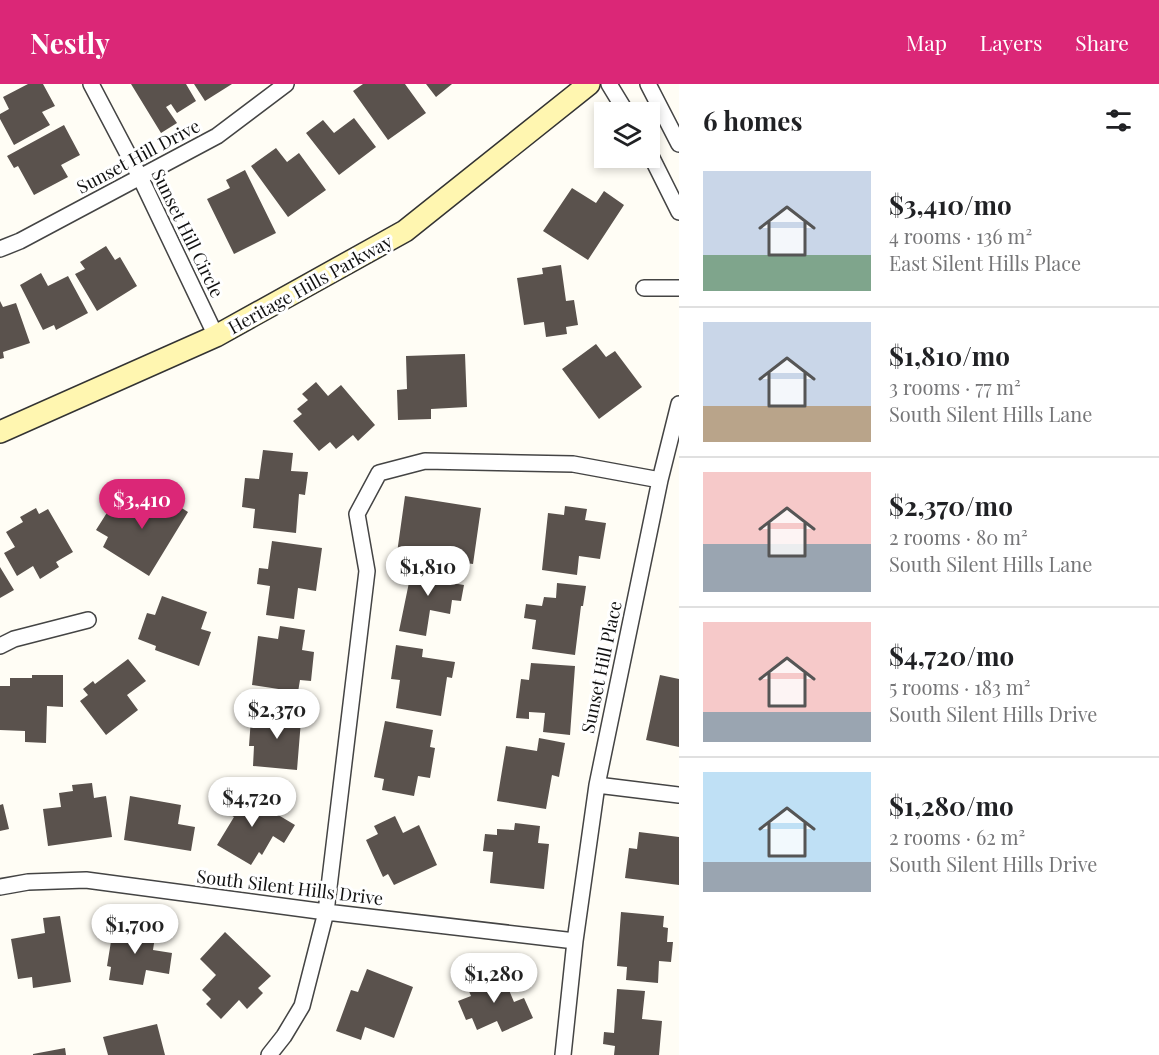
<!DOCTYPE html>
<meta charset="utf-8">
<style>
:root{--surface:#fff;--page:#f2f2f2;--text:#202124;--muted:#757577;--line:#e0e0e0;--accent:#db2777}
body{margin:0;font-family:"Playfair Display",serif;background:var(--page);color:var(--text);height:100vh;display:flex;flex-direction:column;font-size:22px;white-space:nowrap}
*{box-sizing:border-box;margin:0}
p{font-size:20px;color:var(--muted)}
.icon{flex:none;width:33px;height:33px;fill:none;stroke:currentColor;stroke-width:2;stroke-linecap:round;stroke-linejoin:round}
.map{position:relative;flex:1;overflow:hidden}
.side{display:flex;flex-direction:column;background:var(--surface);width:480px}
.side>*{flex:none}
.controls{position:absolute;left:594px;top:18px;display:grid;gap:12px}
.controls a{display:grid;place-items:center;width:66px;height:66px;border-radius:0px;background:var(--surface);box-shadow:0 3px 9px #0003;font-size:30px}
.price{position:absolute;translate:-50% -51px;padding:0 14px;border-radius:21px;background:#fff;color:#222;font-size:20px;line-height:39px;filter:drop-shadow(0 2px 3px #0008)}
.price::after{content:'';position:absolute;left:50%;top:36px;width:18px;height:14px;margin-left:-9px;background:inherit;clip-path:polygon(0 0,100% 0,50% 100%)}
.price.on{background:var(--accent);color:#fff}
ul{padding:0;list-style:none}
li{display:flex;align-items:center;gap:18px;height:150px;padding:0 24px}
li+li{border-top:2px solid var(--line)}
li span{display:grid;place-items:center;flex:none;width:168px;height:120px;border-radius:0px;color:#555}
li>.icon{margin-inline-start:auto}
span .icon{width:72px;height:72px;fill:#fffc;stroke-width:1}
li b{font-size:26px}
h2{display:flex;justify-content:space-between;align-items:center;height:72px;padding:0 24px;font-size:26px}
header{display:flex;align-items:center;gap:36px;box-sizing:border-box;height:84px;padding:0 30px;background:var(--accent);color:#fff}
header strong{font-size:28px}
nav{display:flex;gap:33px;margin-inline-start:auto;font-size:21px}
main{display:flex;flex:1;min-height:0}
.map>svg:first-child{display:block}
</style>
<header>
<strong>Nestly</strong>
<nav><a>Map</a><a>Layers</a><a>Share</a></nav>
</header>
<main>
<div class="map">
<svg width="679" height="971" viewBox="0 0 679 971">
<rect width="100%" height="100%" fill="#fffdf5"/>
<!-- building -->
<path fill="#5a524d" d="M28,0h15l12,22 -13,6 8,13 -36,20 -14,-26v-5l9,-5 -6,-12z
M131,0h55l10,17 -19,12 -6,-9 -5,3 11,16 -16,10z
M194,0h38l-27,17z
M363,0h42l21,29 -38,27 -35,-49z
M426,0h26l-16,13z
M354,34l22,29 -37,28 -33,-42 17,-13 11,13z
M64,41l16,30 -19,10 7,12 -34,18 -16,-29 -4,2 -7,-12z
M276,64l11,14 12,-9 27,37 -38,27 -37,-51z
M245,86l31,63 -42,21 -27,-55 23,-11 -4,-8z
M572,104l24,15 8,-12 20,14 -36,55 -45,-29z
M106,162l9,14 5,-3 17,29 -40,25 -22,-37 10,-5 -5,-7z
M561,181l5,36 8,-1 4,25 -12,2 1,7 -21,3 -2,-15 -20,3 -7,-47 26,-4 -1,-6z
M41,189l7,13 20,-10 20,37 -32,17 -2,-5 -11,5 -23,-45z
M0,217l3,6 13,-4 14,40 -27,9 1,6 -4,1z
M596,260l10,13 9,-6 27,36 -43,32 -37,-50z
M465,270l2,53 -36,2v10l-33,1 -1,-30 10,-1 -1,-33z
M316,298l12,14 13,-11 34,40 -17,16 -5,-6 -17,14 -6,-7 -11,9 -26,-30 9,-7 -5,-5 11,-9 -6,-6z
M263,366l30,3 -2,18 17,1 -3,23 -6,-1 -3,39 -43,-5 2,-19 -13,-2 3,-29 14,1z
M144,408l10,7 4,-6 30,19 -39,64 -46,-29 5,-10 -12,-7 19,-30 18,11z
M405,412l76,12 -8,56 -76,-11z
M565,422l22,3 -2,11 21,3 -6,36 -21,-3 -2,19 -35,-5 6,-57 16,2z
M36,424l3,6 9,-5 25,43 -17,10 3,5 -19,12 -7,-13 -16,10 -13,-23 11,-6 -9,-15 17,-10 -3,-5z
M272,457l50,7 -6,43 -18,-3 -4,31 -28,-4 4,-29 -13,-2 2,-16 9,1z
M413,479l41,7 -2,13 12,2 -3,16 -9,-1 -2,14 -20,-4 -4,26 -27,-5z
M0,483l14,23 -14,8z
M557,499l29,3 -3,20h-2l-6,49 -43,-6 4,-29 -12,-2 2,-14 16,2 2,-9 12,1z
M162,512l45,16 -6,17 10,3 -12,34 -44,-16 1,-4 -18,-7 9,-26 8,2z
M280,542l25,4 -3,20 12,2 -3,29 -11,-1 -2,12 -46,-7 6,-49 20,3z
M396,561l27,4 -1,8 33,5 -3,16 -5,-1 -6,39 -45,-8 4,-28 -9,-1z
M128,575l18,22 -19,14 11,15 -32,25 -26,-34 8,-6 -5,-6 10,-8 2,3z
M531,579l44,3 -5,69 -27,-3 2,-19 -16,-1v7l-13,-1 5,-39 8,1z
M32,591h31v32l-16,-1 -1,37 -21,-1v-11l-25,-1v-44h10v-8h22z
M660,591l19,4v68l-33,-7z
M280,621l22,3 -5,62 -44,-4 1,-20h-5l2,-28 27,2z
M385,637l48,9 -3,17 5,1 -5,30 -12,-2 -4,20 -32,-6 2,-11 -10,-2z
M539,654l26,5 -6,34 -7,-2 -6,34 -49,-8 9,-55 31,5z
M92,699l2,15 12,-2 6,41 -64,9 -5,-37 18,-2 -2,-14 14,-2 -1,-6z
M235,705l60,36 -11,18 -11,-7 -11,19 -3,-3 -8,13 -34,-20 17,-28 -12,-7z
M130,712l51,9 -3,19 17,3 -4,24 -67,-11z
M3,720l6,25 -9,2v-26z
M395,732l8,17 16,-8 18,40 -43,20 -6,-11 -5,3 -17,-37 12,-6 -4,-8z
M515,739l25,3 -2,17 11,1 -5,45 -54,-6 3,-31 -10,-1 2,-17 12,1v-6l17,1z
M639,748l40,5v48l-54,-7 4,-30 8,1z
M621,828l43,4 -1,11 5,1 -1,14h6l-2,20 -12,-1 -1,22 -32,-3 1,-13 -10,-1z
M60,832l11,66 -38,6 -1,-11 -14,2 -7,-40 34,-6 -2,-15z
M114,839l42,7 -3,20 19,3 -3,21 -23,-4 -3,15 -34,-5 2,-13 -4,-1z
M225,848l46,44 -13,12 5,5 -16,16 -8,-9 -18,19 -15,-15 5,-5 -9,-9 14,-15 -16,-16z
M367,885l46,18 -19,51 -29,-11 -4,13 -25,-9 15,-41 7,2z
M500,885l14,33 10,-4 9,20 -31,14 -5,-11 -20,9 -5,-12 -6,2 -8,-19 13,-5 -5,-12z
M617,905l28,2 -3,28 20,2 -3,34h-45l1,-9 -12,-2 1,-12 10,1z
M157,940l8,31h-57l-5,-18z
M65,964l1,7h-33v-1z"/>
<g fill="none" stroke-linecap="round" stroke-linejoin="round">
<!-- street casing -->
<g stroke="#444" stroke-width="18">
<path id="street" d="M91,0l49,93 76,159
M609,0l17,28
M648,0l31,60
M650,70l29,58
M0,165l20,-8 197,-105 69,-52
M644,204h35
M0,562l14,-7 74,-19
M597,701l82,10
M0,803l28,-5 58,-2 240,32 249,29
M269,971l15,-19 18,-30 24,-94 41,-341 -10,-57 22,-41 46,-12 148,3 87,16
M563,971l12,-114 22,-156 63,-305 19,-76"/>
</g>
<!-- secondary casing -->
<g stroke="#333" stroke-width="24">
<path id="secondary" d="M0,348l216,-96 189,-105 184,-147"/>
</g>
<!-- street -->
<use href="#street" stroke="#fff" stroke-width="15"/>
<!-- secondary -->
<use href="#secondary" stroke="#fff6b0" stroke-width="21"/>
</g>
<g text-anchor="middle" dominant-baseline="central" stroke-width="6" stroke-linejoin="round" paint-order="stroke">
<!-- street labels -->
<g font-size="18" fill="#111" stroke="#fff">
<text transform="translate(138 72) rotate(-28)">Sunset Hill Drive</text>
<text transform="translate(188 149) rotate(64)">Sunset Hill Circle</text>
<text transform="translate(310 200) rotate(-29)">Heritage Hills Parkway</text>
<text transform="translate(601 583) rotate(-78)">Sunset Hill Place</text>
<text transform="translate(290 803) rotate(7)">South Silent Hills Drive</text>
</g>
</g>
</svg>
<div class="controls">
<a><svg class="icon" aria-label="layers" viewBox="0 0 24 24"><path d="M12 4l9 5-9 5-9-5zM3 14l9 5 9-5"/></svg></a>
</div>
<b class="price on" style="left:142px;top:446px">$3,410</b>
<b class="price" style="left:428px;top:513px">$1,810</b>
<b class="price" style="left:277px;top:656px">$2,370</b>
<b class="price" style="left:252px;top:744px">$4,720</b>
<b class="price" style="left:135px;top:871px">$1,700</b>
<b class="price" style="left:494px;top:920px">$1,280</b>
</div>
<section class="side">
<h2>6 homes<svg class="icon" aria-label="filters" viewBox="0 0 24 24"><path d="M4 7h16M4 17h16"/><circle cx="9" cy="7" r="2"/><circle cx="15" cy="17" r="2"/></svg></h2>
<ul>
<li><span style="background:linear-gradient(#c9d6e8 70%,#7fa58c 0)"><svg class="icon" aria-label="home" viewBox="0 0 24 24"><path d="M3 11l9-7 9 7M6 9v11h12V9"/></svg></span><div><b>$3,410/mo</b><p>4 rooms · 136 m²</p><p>East Silent Hills Place</p></div></li>
<li><span style="background:linear-gradient(#c9d6e8 70%,#b9a48a 0)"><svg class="icon" aria-label="home" viewBox="0 0 24 24"><path d="M3 11l9-7 9 7M6 9v11h12V9"/></svg></span><div><b>$1,810/mo</b><p>3 rooms · 77 m²</p><p>South Silent Hills Lane</p></div></li>
<li><span style="background:linear-gradient(#f6c9c9 60%,#9aa5b1 0)"><svg class="icon" aria-label="home" viewBox="0 0 24 24"><path d="M3 11l9-7 9 7M6 9v11h12V9"/></svg></span><div><b>$2,370/mo</b><p>2 rooms · 80 m²</p><p>South Silent Hills Lane</p></div></li>
<li><span style="background:linear-gradient(#f6c9c9 75%,#9aa5b1 0)"><svg class="icon" aria-label="home" viewBox="0 0 24 24"><path d="M3 11l9-7 9 7M6 9v11h12V9"/></svg></span><div><b>$4,720/mo</b><p>5 rooms · 183 m²</p><p>South Silent Hills Drive</p></div></li>
<li><span style="background:linear-gradient(#bfe0f5 75%,#9aa5b1 0)"><svg class="icon" aria-label="home" viewBox="0 0 24 24"><path d="M3 11l9-7 9 7M6 9v11h12V9"/></svg></span><div><b>$1,280/mo</b><p>2 rooms · 62 m²</p><p>South Silent Hills Drive</p></div></li>
</ul>
</section>
</main>
